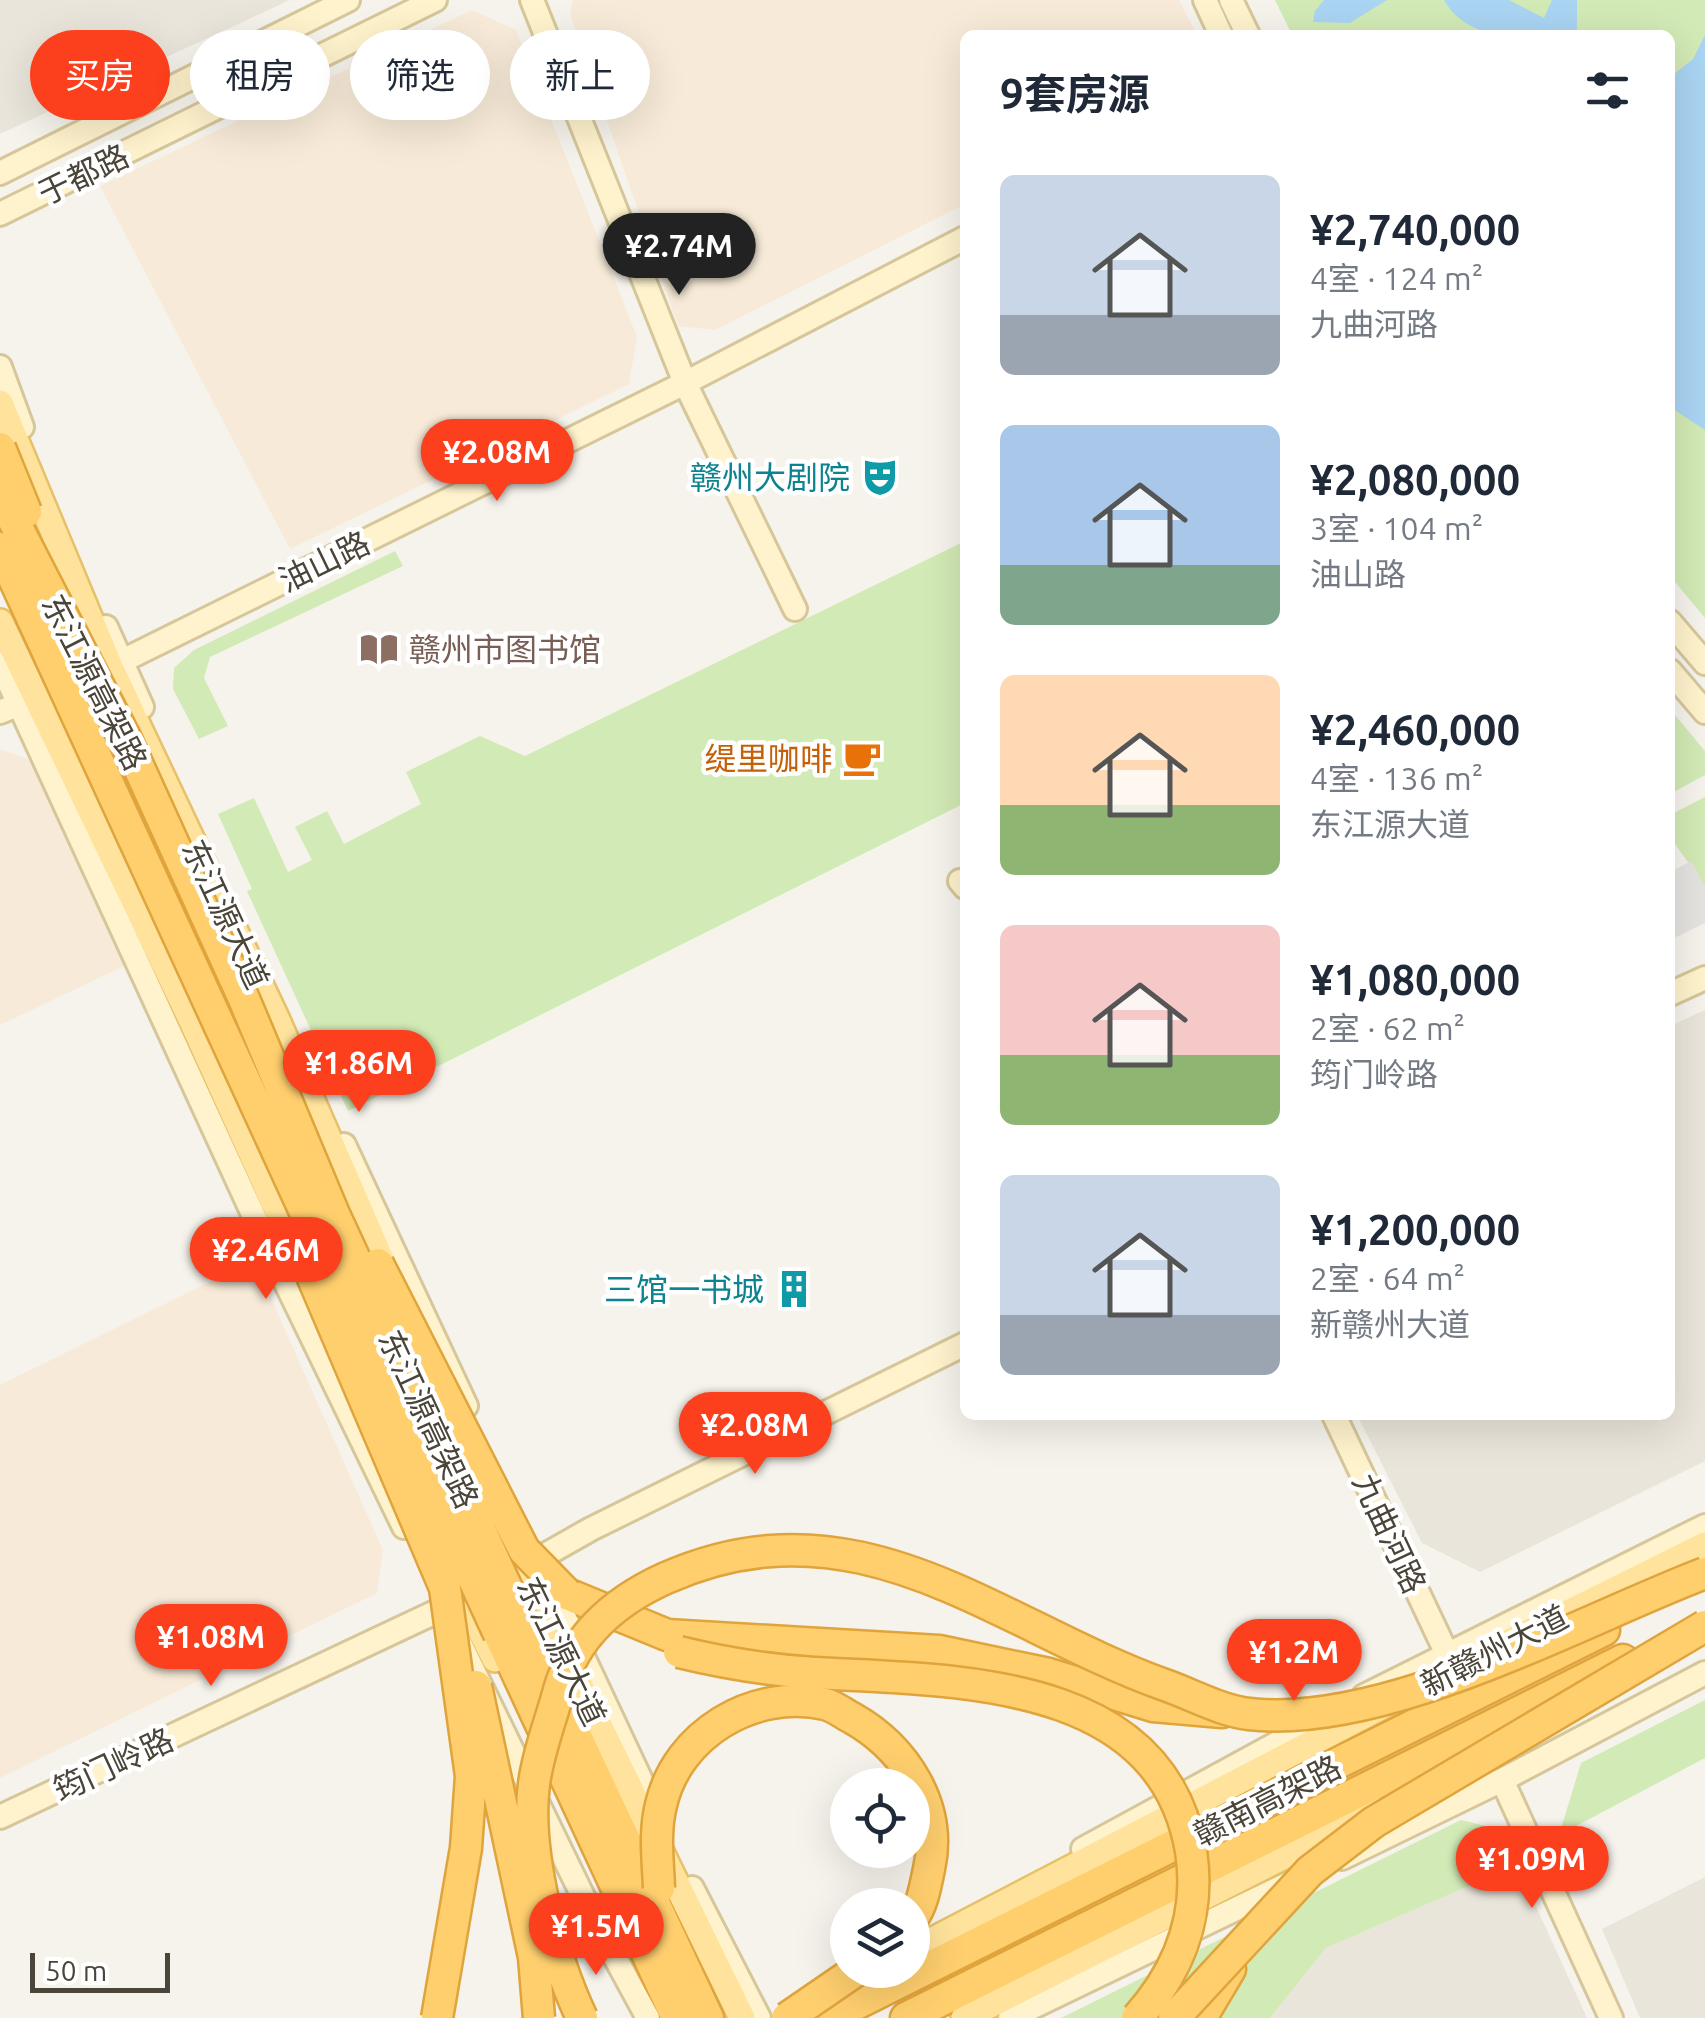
<!DOCTYPE html>
<html lang="zh">
<meta charset="utf-8">
<style>
:root{--surface:#fff;--page:#f2f2f3;--text:#1f2937;--muted:#747a83;--accent:#fc3f1d}
body{margin:0;font-family:Ubuntu,"Noto Sans SC",sans-serif;background:var(--page);color:var(--text);height:100vh;display:flex;flex-direction:column;font-size:38px;white-space:nowrap}
*{box-sizing:border-box;margin:0}
p{font-size:32px;color:var(--muted)}
.icon{flex:none;width:55px;height:55px;fill:none;stroke:currentColor;stroke-width:2;stroke-linecap:round;stroke-linejoin:round}
.map{position:relative;flex:1;overflow:hidden}
.panel{position:absolute;left:960px;top:30px;width:715px;height:1390px;display:flex;flex-direction:column;background:var(--surface);border-radius:15px;box-shadow:0 10px 40px #0002}
.panel>*{flex:none}
.hud{position:absolute;left:30px;top:30px;width:780px;height:90px;display:flex;gap:20px}
.tools{position:absolute;left:830px;top:1768px;display:grid;gap:20px}
.tools a{display:grid;place-items:center;width:100px;height:100px;border-radius:50%;background:var(--surface);box-shadow:0 10px 40px #0002;font-size:50px}
.scale{position:absolute;left:30px;bottom:25px;width:140px;box-sizing:border-box;padding-left:10px;border:5px solid #4b4439;border-top:0;font-size:28px;line-height:35px;white-space:nowrap;color:#4b4439;-webkit-text-stroke:8px #fff;paint-order:stroke}
.price{position:absolute;translate:-50% -85px;padding:0 22px;border-radius:35px;background:var(--accent);color:#fff;font-size:32px;line-height:65px;filter:drop-shadow(0 2px 5px #0008)}
.price::after{content:'';position:absolute;left:50%;top:60px;width:30px;height:22px;margin-left:-15px;background:inherit;clip-path:polygon(0 0,100% 0,50% 100%)}
.price.active{background:#222;color:#fff}
ul{padding:0;list-style:none}
li{display:flex;align-items:center;gap:30px;height:250px;padding:0 40px}
li span{display:grid;place-items:center;flex:none;width:280px;height:200px;border-radius:15px;color:#555}
li>.icon{margin-inline-start:auto}
span .icon{width:120px;height:120px;fill:#fffc;stroke-width:1}
li b{font-size:42px}
h2{display:flex;justify-content:space-between;align-items:center;height:120px;padding:0 40px;font-size:42px}
.tag{padding:0 35px;border-radius:45px;background:var(--surface);box-shadow:0 10px 40px #0002;font-size:35px;line-height:90px}
.tag.active{background:var(--accent);color:#fff}
.map>svg:first-child{display:block}
</style>
<div class="map">
<svg width="1705" height="2018" viewBox="0 0 1705 2018">
<rect width="100%" height="100%" fill="#f6f3ec"/>
<!-- residential -->
<path fill="#eae5da" d="M0,0h290l-290,134z
M1705,1010v451l-225,111 -58,-29 -65,-128h313v-389z
M1517,1865l70,153h-317l56,-70z
M1705,1877v141h-65l-38,-89z"/>
<!-- commercial -->
<path fill="#f7ead8" d="M573,0h606l18,35h-232v169l-250,126 -37,-4 -108,-312z
M472,10l44,20 121,307 -8,47 -339,165 -190,-363z
M0,749l30,11 96,205 -126,60z
M254,1260l129,290 -6,43 -377,185v-393z"/>
<!-- green -->
<path fill="#d2eab5" d="M1275,0h430v618l-35,-42v-541h-378z
M965,541v262l-617,308 -101,-220 5,-2 -34,-75 36,-16 34,74 24,-12 -17,-33 32,-16 17,33 77,-40 -15,-32 74,-36 45,20z
M395,551l8,15 -193,91 -6,21 24,48 -29,13 -26,-50 1,-21 20,-18z
M1670,709l35,42v24l-35,19z
M1705,797v89l-35,-49v-22z
M1705,1700v58l-146,77 22,-72z
M1461,1820l40,10 16,35 -191,83 -56,70h-209z"/>
<!-- parking -->
<path fill="#e5e3e0" d="M1691,861l14,25v37l-35,17v-68z"/>
<!-- water -->
<path fill="#a9d4f2" d="M1324,0h63l-37,23 -37,-1 2,-11z
M1444,0h65l35,18 8,-18h25v35c-47,0 -106,12 -133,-35z
M1705,35v395l-35,-23v-330l23,-18z"/>
<g fill="none" stroke-linecap="round" stroke-linejoin="round">
<!-- secondary casing -->
<g stroke="#d6c79b" stroke-width="28">
<path id="secondary" d="M532,0l153,383 110,226
M1205,0l16,35
M1231,0l17,35
M0,173l348,-173
M0,214l435,-214
M0,367l22,60
M1670,622l35,41
M106,627l36,80
M0,663l263,573 141,291
M1670,671l35,41
M0,712l110,-45 575,-284 280,-145
M960,881l5,6
M1670,994l35,-16
M344,1145l122,261
M1334,1415l112,237
M524,1567l67,-38 374,-185
M547,1580l114,243
M457,1637l134,276 57,105
M1364,1696l341,-170
M1502,1780l109,238
M0,1817l444,-209
M1083,1849l244,-133
M1342,1858l160,-78 203,-107
M692,1888l67,130
M1010,2018l286,-138"/>
</g>
<!-- primary casing -->
<g stroke="#e6c16a" stroke-width="30">
<path id="primary" d="M0,403l110,264 167,353 112,258
M0,622l192,399 124,275
M507,1537l235,481
M446,1561l49,98
M1503,1645l202,-100
M912,1951l471,-245
M964,2018l411,-208"/>
</g>
<!-- highway casing -->
<g stroke="#e0a43c" stroke-width="35">
<path id="highway" d="M567,1594l100,41 272,16 110,23 104,32 69,6
M524,1625l184,393
M499,1634l178,384
M828,2018l776,-388
M906,2018l717,-358
M1201,2018l29,-49"/>
</g>
<!-- secondary -->
<use href="#secondary" stroke="#fff3cd" stroke-width="22"/>
<!-- primary -->
<use href="#primary" stroke="#ffe39c" stroke-width="25"/>
<!-- highway -->
<use href="#highway" stroke="#ffcf6e" stroke-width="30"/>
<!-- highway-bridge casing -->
<g stroke="#e0a43c" stroke-width="35" stroke-linecap="butt">
<path id="highway-bridge" d="M0,448l26,64
M0,494l126,245 118,260 90,215 190,411
M0,548l499,1086
M378,1264l146,286 43,44
M312,1276l133,312 26,188 -5,72 -29,170
M679,1652c45,11 89,18 135,21 137,8 347,2 377,178 10,64 -12,120 -54,167
M476,1686l58,271 5,61
M659,1888c-1,-28 -5,-55 2,-83 16,-71 93,-117 164,-101 9,2 19,10 27,14 53,30 91,88 77,151 -4,18 -6,35 -17,50
M582,2018c-29,-61 -57,-167 -48,-234 4,-32 17,-64 25,-94 16,-55 56,-89 107,-112 193,-85 329,46 499,107 26,9 56,26 84,29 137,15 326,-91 456,-141
M787,2018l70,-48
M1174,2018l136,-147 64,-49 331,-196"/>
</g>
<!-- highway-bridge -->
<use href="#highway-bridge" stroke="#ffcf6e" stroke-width="30"/>
</g>
<!-- icons -->
<defs>
<g id="theatre-bare" transform="scale(3)"><path d="M-5-5.5Q0-4 5-5.5V0Q5 5 0 6Q-5 5-5 0ZM-3.3-2.5H-1v1.5H-3.3ZM1-2.5H3.3v1.5H1ZM-2.8 1Q0 5.5 2.8 1Z" fill="#0f9aa8" stroke="#fff" stroke-width="2.5" paint-order="stroke"/></g>
<g id="library-bare" transform="scale(3)"><path d="M-6-4Q-3-5.5-.7-3.5V5Q-3 3-6 4ZM6-4Q3-5.5 .7-3.5V5Q3 3 6 4Z" fill="#8d6e63" stroke="#fff" stroke-width="2.5" paint-order="stroke"/></g>
<g id="cafe-bare" transform="scale(3)"><path d="M-5.5-4.5H6V0H3Q3 3.5 0 3.5H-2.5Q-5.5 3.5-5.5 0ZM3-3.2v2h1.7v-2ZM-6 4.5H4V6H-6Z" fill="#e8710a" stroke="#fff" stroke-width="2.5" paint-order="stroke"/></g>
<g id="building-bare" transform="scale(3)"><path d="M-4-6H4V6H1V3H-1V6H-4ZM-2.5-4.3h1.7v1.8h-1.7ZM.8-4.3h1.7v1.8H.8ZM-2.5-1h1.7V.8h-1.7ZM.8-1h1.7V.8H.8Z" fill="#0f9aa8" stroke="#fff" stroke-width="2.5" paint-order="stroke"/></g>
</defs>
<g fill-rule="evenodd">
<use href="#theatre-bare" x="880" y="477"/>
<use href="#library-bare" x="379" y="649"/>
<use href="#cafe-bare" x="862" y="758"/>
<use href="#building-bare" x="794" y="1289"/>
</g>
<g text-anchor="middle" dominant-baseline="central" stroke-width="9" stroke-linejoin="round" paint-order="stroke">
<!-- street labels -->
<g font-size="32" fill="#4b4439" stroke="#fff">
<text transform="translate(83 174) rotate(-26)">于都路</text>
<text transform="translate(324 561) rotate(-26)">油山路</text>
<text transform="translate(95 682) rotate(63)">东江源高架路</text>
<text transform="translate(226 914) rotate(65)">东江源大道</text>
<text transform="translate(429 1419) rotate(65)">东江源高架路</text>
<text transform="translate(1390 1533) rotate(65)">九曲河路</text>
<text transform="translate(1494 1650) rotate(-27)">新赣州大道</text>
<text transform="translate(562 1651) rotate(64)">东江源大道</text>
<text transform="translate(113 1764) rotate(-25)">筠门岭路</text>
<text transform="translate(1267 1800) rotate(-27)">赣南高架路</text>
</g>
<!-- culture labels -->
<g font-size="32" fill="#0d838f" stroke="#fff" text-anchor="end">
<text x="850" y="477">赣州大剧院</text>
<text x="764" y="1289">三馆一书城</text>
</g>
<!-- education labels -->
<g font-size="32" fill="#785e54" stroke="#fff" text-anchor="start">
<text x="409" y="649">赣州市图书馆</text>
</g>
<!-- food labels -->
<g font-size="32" fill="#c56008" stroke="#fff" text-anchor="end">
<text x="832" y="758">缇里咖啡</text>
</g>
</g>
</svg>
<div class="tools">
<a><svg class="icon" aria-label="locate" viewBox="0 0 24 24"><circle cx="12" cy="12" r="6"/><path d="M12 2v4M12 18v4M2 12h4M18 12h4"/></svg></a>
<a><svg class="icon" aria-label="layers" viewBox="0 0 24 24"><path d="M12 4l9 5-9 5-9-5zM3 14l9 5 9-5"/></svg></a>
</div>
<div class="scale">50 m</div>
<b class="price active" style="left:679px;top:298px">¥2.74M</b>
<b class="price" style="left:497px;top:504px">¥2.08M</b>
<b class="price" style="left:359px;top:1115px">¥1.86M</b>
<b class="price" style="left:266px;top:1302px">¥2.46M</b>
<b class="price" style="left:755px;top:1477px">¥2.08M</b>
<b class="price" style="left:211px;top:1689px">¥1.08M</b>
<b class="price" style="left:1294px;top:1704px">¥1.2M</b>
<b class="price" style="left:1532px;top:1911px">¥1.09M</b>
<b class="price" style="left:596px;top:1978px">¥1.5M</b>
<div class="hud">
<a class="tag active">买房</a>
<a class="tag">租房</a>
<a class="tag">筛选</a>
<a class="tag">新上</a>
</div>
<section class="panel">
<h2>9套房源<svg class="icon" aria-label="filters" viewBox="0 0 24 24"><path d="M4 7h16M4 17h16"/><circle cx="9" cy="7" r="2"/><circle cx="15" cy="17" r="2"/></svg></h2>
<ul>
<li><span style="background:linear-gradient(#c9d6e8 70%,#9aa5b1 0)"><svg class="icon" aria-label="home" viewBox="0 0 24 24"><path d="M3 11l9-7 9 7M6 9v11h12V9"/></svg></span><div><b>¥2,740,000</b><p>4室 · 124 m²</p><p>九曲河路</p></div></li>
<li><span style="background:linear-gradient(#a9c7e8 70%,#7fa58c 0)"><svg class="icon" aria-label="home" viewBox="0 0 24 24"><path d="M3 11l9-7 9 7M6 9v11h12V9"/></svg></span><div><b>¥2,080,000</b><p>3室 · 104 m²</p><p>油山路</p></div></li>
<li><span style="background:linear-gradient(#ffd9b3 65%,#8fb573 0)"><svg class="icon" aria-label="home" viewBox="0 0 24 24"><path d="M3 11l9-7 9 7M6 9v11h12V9"/></svg></span><div><b>¥2,460,000</b><p>4室 · 136 m²</p><p>东江源大道</p></div></li>
<li><span style="background:linear-gradient(#f6c9c9 65%,#8fb573 0)"><svg class="icon" aria-label="home" viewBox="0 0 24 24"><path d="M3 11l9-7 9 7M6 9v11h12V9"/></svg></span><div><b>¥1,080,000</b><p>2室 · 62 m²</p><p>筠门岭路</p></div></li>
<li><span style="background:linear-gradient(#c9d6e8 70%,#9aa5b1 0)"><svg class="icon" aria-label="home" viewBox="0 0 24 24"><path d="M3 11l9-7 9 7M6 9v11h12V9"/></svg></span><div><b>¥1,200,000</b><p>2室 · 64 m²</p><p>新赣州大道</p></div></li>
</ul>
</section>
</div>
